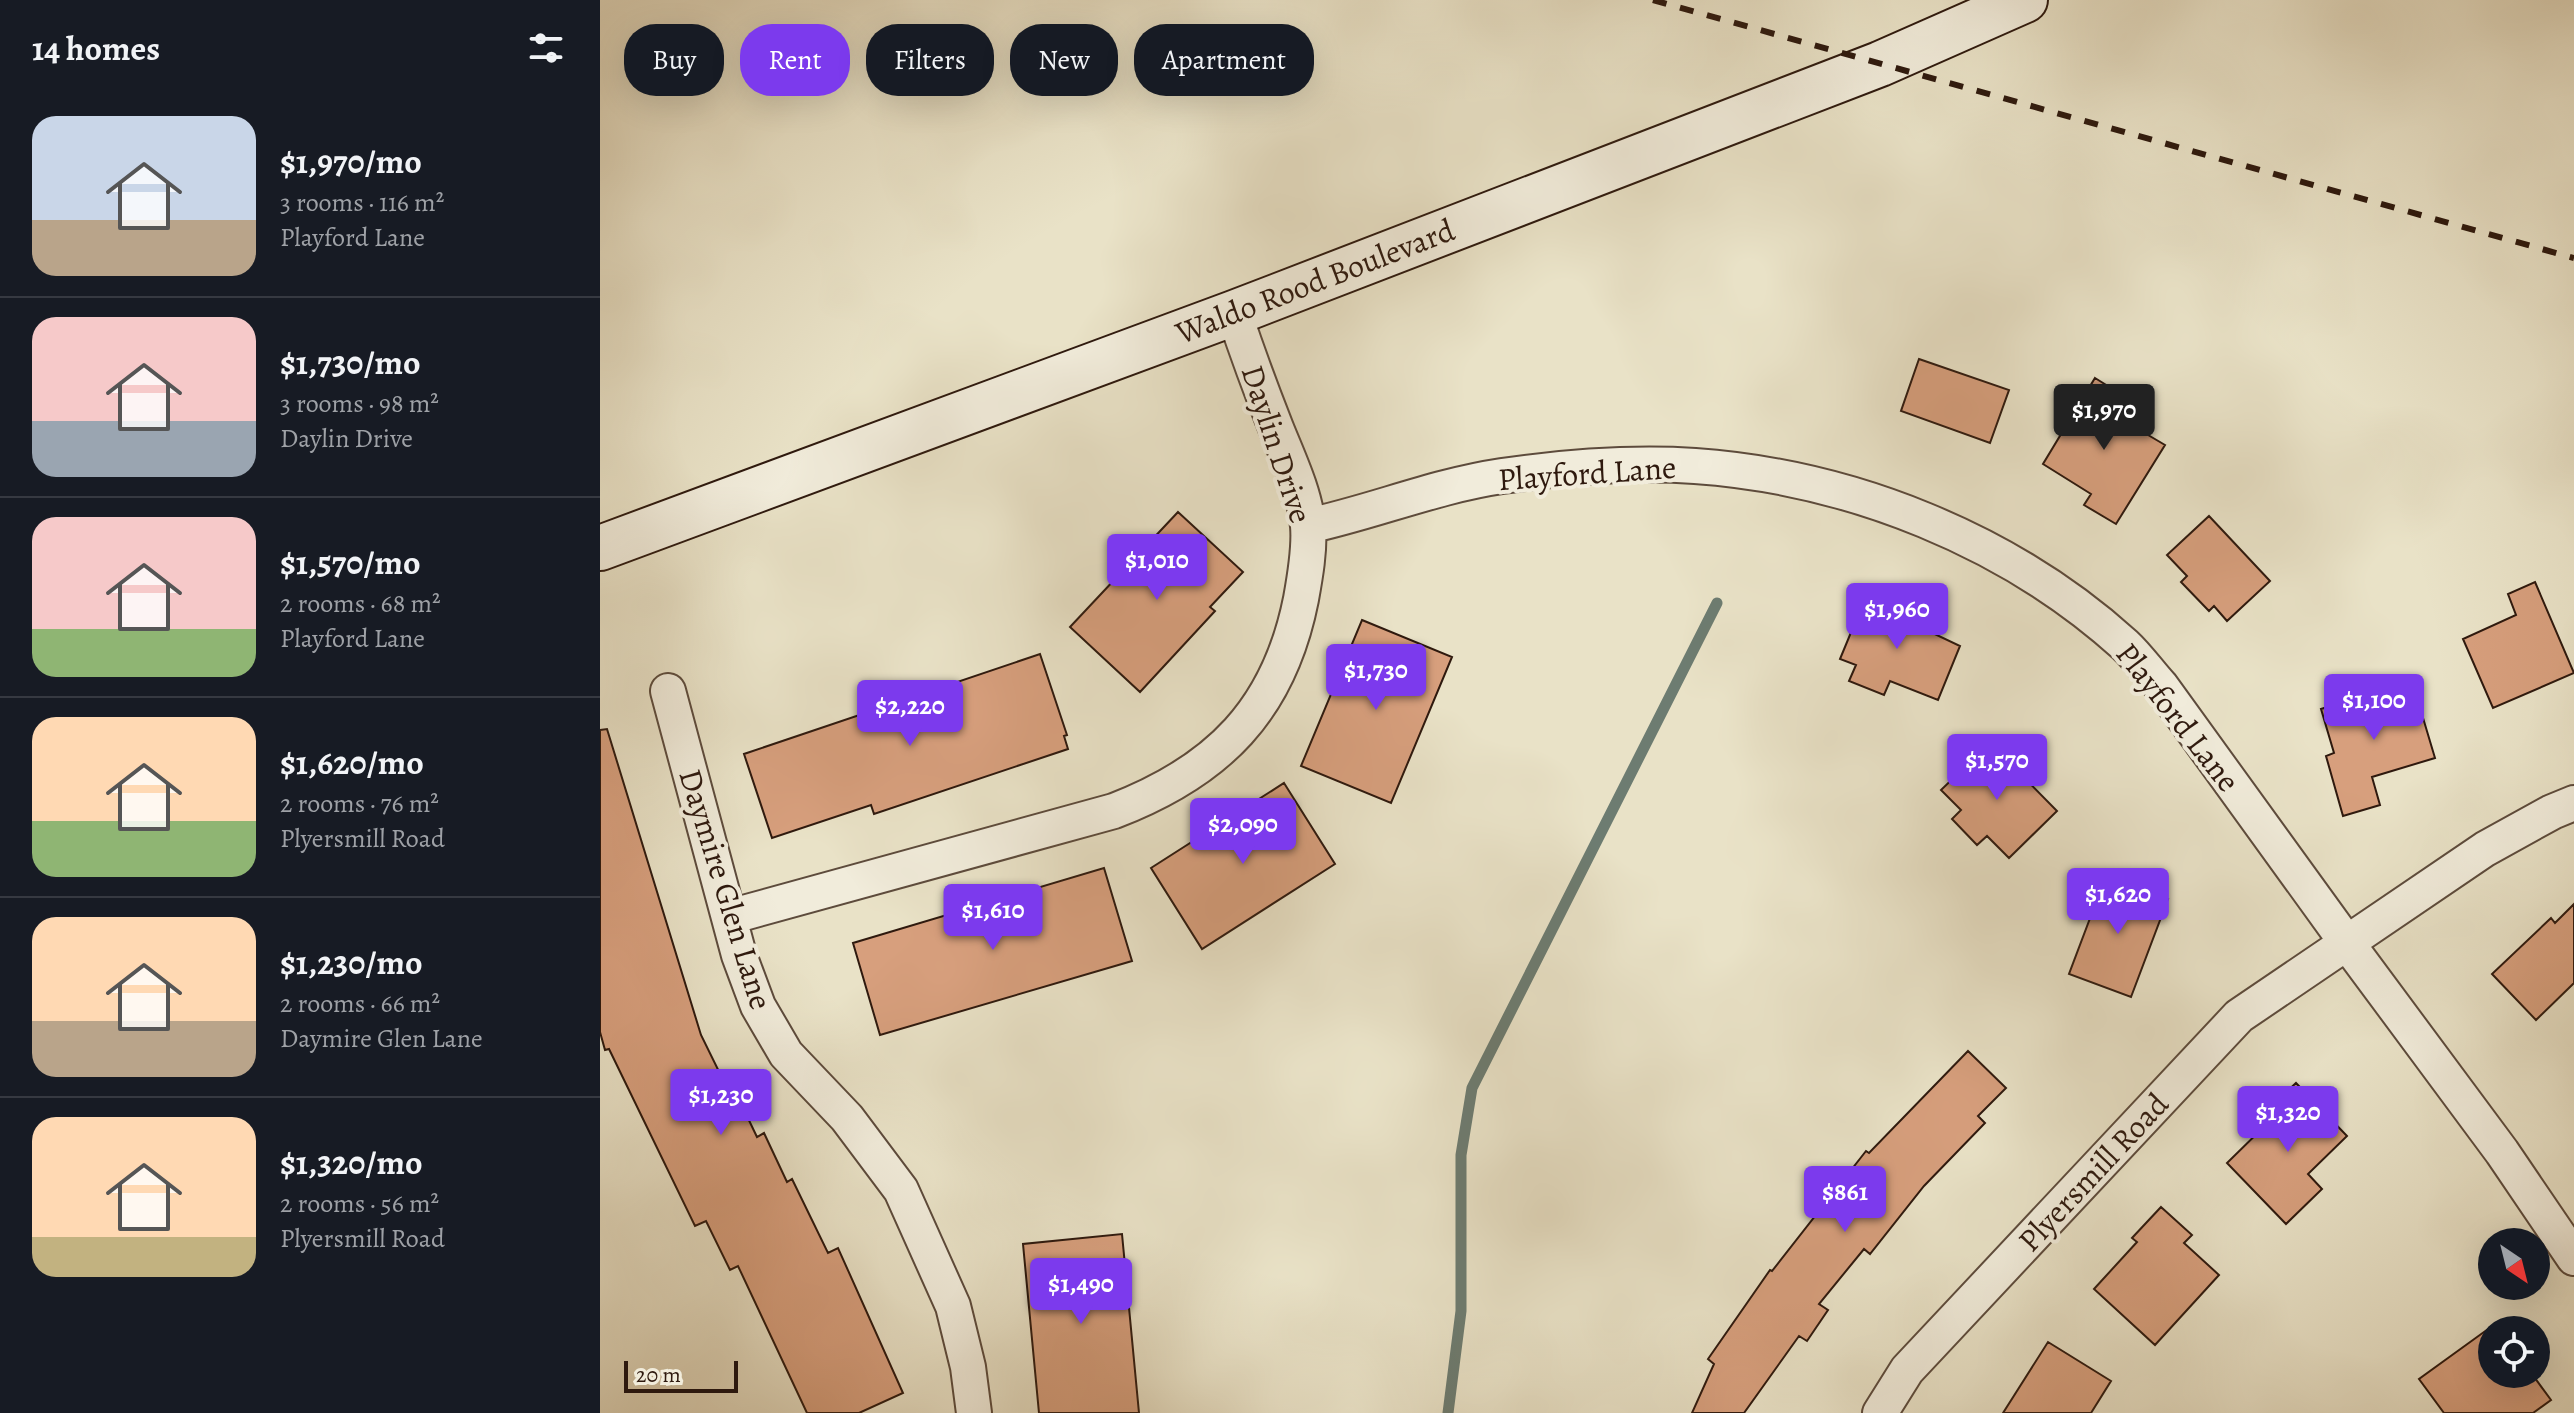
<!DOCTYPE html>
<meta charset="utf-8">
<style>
:root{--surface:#171b24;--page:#242831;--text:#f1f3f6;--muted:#9ea1a6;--line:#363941;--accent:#7c3aed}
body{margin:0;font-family:Alegreya,serif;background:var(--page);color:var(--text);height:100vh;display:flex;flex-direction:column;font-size:30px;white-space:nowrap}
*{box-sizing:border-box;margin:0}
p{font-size:26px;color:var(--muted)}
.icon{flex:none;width:44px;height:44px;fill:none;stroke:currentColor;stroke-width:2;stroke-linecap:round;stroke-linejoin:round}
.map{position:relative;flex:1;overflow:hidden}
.sheet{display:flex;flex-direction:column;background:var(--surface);width:600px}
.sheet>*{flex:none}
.banner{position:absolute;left:24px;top:24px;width:760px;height:72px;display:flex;gap:16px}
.needle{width:52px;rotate:145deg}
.buttons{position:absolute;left:1878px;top:1228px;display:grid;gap:16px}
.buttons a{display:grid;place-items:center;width:72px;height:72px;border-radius:50%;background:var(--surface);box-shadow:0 8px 32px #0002;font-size:40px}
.scale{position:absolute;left:24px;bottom:20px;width:114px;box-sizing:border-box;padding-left:8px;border:4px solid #2e190e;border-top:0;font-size:22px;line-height:28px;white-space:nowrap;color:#2e190e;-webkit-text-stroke:6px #f1ecdb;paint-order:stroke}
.price{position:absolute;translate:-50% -68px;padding:0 18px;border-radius:8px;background:var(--accent);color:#fff;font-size:26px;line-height:52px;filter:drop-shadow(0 2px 4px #0008)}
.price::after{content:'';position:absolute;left:50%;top:48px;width:24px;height:18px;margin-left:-12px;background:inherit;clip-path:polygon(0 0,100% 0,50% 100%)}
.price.selected{background:#222;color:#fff}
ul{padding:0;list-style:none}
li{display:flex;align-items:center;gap:24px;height:200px;padding:0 32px}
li+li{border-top:2px solid var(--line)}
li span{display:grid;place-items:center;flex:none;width:224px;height:160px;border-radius:24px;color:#555}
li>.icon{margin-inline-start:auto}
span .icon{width:96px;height:96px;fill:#fffc;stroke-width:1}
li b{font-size:34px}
h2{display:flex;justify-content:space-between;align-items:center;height:96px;padding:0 32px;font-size:34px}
.tag{padding:0 28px;border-radius:32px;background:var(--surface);box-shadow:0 8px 32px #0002;font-size:28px;line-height:72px}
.tag.selected{background:var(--accent);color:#fff}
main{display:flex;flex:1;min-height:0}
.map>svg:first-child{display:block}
</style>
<main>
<section class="sheet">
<h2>14 homes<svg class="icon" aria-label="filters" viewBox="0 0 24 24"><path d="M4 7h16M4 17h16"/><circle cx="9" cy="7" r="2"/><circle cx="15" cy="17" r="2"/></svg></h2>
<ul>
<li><span style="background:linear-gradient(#c9d6e8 65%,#b9a48a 0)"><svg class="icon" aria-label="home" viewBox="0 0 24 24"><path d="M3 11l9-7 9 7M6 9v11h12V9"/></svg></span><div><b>$1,970/mo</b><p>3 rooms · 116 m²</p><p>Playford Lane</p></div></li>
<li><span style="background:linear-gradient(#f6c9c9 65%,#9aa5b1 0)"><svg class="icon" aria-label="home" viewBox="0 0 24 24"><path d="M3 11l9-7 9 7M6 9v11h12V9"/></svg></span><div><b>$1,730/mo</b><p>3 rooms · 98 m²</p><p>Daylin Drive</p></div></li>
<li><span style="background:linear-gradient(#f6c9c9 70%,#8fb573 0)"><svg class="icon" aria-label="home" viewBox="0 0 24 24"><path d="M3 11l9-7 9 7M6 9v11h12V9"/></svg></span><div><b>$1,570/mo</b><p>2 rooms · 68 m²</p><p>Playford Lane</p></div></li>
<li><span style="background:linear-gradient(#ffd9b3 65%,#8fb573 0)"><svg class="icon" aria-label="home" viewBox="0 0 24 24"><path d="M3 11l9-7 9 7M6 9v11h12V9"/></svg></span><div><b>$1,620/mo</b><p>2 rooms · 76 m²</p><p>Plyersmill Road</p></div></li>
<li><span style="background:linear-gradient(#ffd9b3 65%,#b9a48a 0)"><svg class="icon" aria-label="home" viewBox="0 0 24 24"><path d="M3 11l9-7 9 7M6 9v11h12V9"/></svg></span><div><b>$1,230/mo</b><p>2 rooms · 66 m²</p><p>Daymire Glen Lane</p></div></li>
<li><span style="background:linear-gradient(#ffd9b3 75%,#c2b280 0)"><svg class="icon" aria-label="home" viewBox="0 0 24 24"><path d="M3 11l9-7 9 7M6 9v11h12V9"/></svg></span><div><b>$1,320/mo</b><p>2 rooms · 56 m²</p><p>Plyersmill Road</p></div></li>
</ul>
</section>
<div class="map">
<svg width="1974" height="1413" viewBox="0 0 1974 1413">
<rect width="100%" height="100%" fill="#e9e2c7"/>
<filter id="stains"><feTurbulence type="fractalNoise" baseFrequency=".0025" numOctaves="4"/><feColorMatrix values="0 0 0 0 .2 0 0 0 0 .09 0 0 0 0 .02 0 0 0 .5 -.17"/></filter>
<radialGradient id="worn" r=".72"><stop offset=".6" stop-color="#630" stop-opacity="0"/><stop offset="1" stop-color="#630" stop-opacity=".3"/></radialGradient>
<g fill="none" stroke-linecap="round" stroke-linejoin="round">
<!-- stream -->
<path stroke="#6d7c71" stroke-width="11" d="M848,1413l13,-102v-156l11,-67 245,-485"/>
</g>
<!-- building -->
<path fill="#d79f7d" stroke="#2e190e" stroke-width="2" d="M1319,359l90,31 -19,53 -89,-32z
M1495,378l37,23 -11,18 44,26 -49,79 -32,-19 7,-11 -48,-30z
M578,512l65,60 -33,35 5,4 -75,81 -70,-65z
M1609,516l61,65 -43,40 -13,-15 -5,5 -28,-29 6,-6 -20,-21z
M1935,582l39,91 -81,35 -30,-69 53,-24 -8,-21z
M1266,596l60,25 -2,8 36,17 -22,54 -48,-19 -6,14 -35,-14 7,-16 -16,-6z
M762,620l90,37 -61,146 -90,-37z
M440,654l27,81 -3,1 4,13 -194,65 -3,-9 -99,33 -28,-84z
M1812,681l23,77 -63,19 8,28 -37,11 -17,-60 8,-3 -13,-44z
M7,729l94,306 28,57 5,-3 23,48 7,-4 23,49 5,-3 36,74 10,-5 65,145 -44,20h-52l-69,-147 -8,4 -24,-49 -11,5 -86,-177 -4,1 -5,-18v-302z
M1390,743l67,68 -48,47 -22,-22 -10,9 -25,-26 9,-9 -20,-20z
M684,783l51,81 -133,85 -51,-81z
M504,868l28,93 -252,74 -27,-92z
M1506,876l62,23 -37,98 -62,-23z
M1974,904v79l-38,37 -44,-46 59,-56 4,5z
M1368,1051l38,37 -28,28 7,7 -61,63 -54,68 -6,-5 -45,55 9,6 -21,31 -8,-5 -55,77h-52l22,-49 -6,-5 62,-89 2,1 94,-120 3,2z
M1696,1083l51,53 -39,38 14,15 -36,35 -59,-61 49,-48 -7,-7z
M1561,1207l31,28 -8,8 35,32 -64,70 -61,-56 43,-47 -5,-4z
M522,1234l17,179h-100l-16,-169z
M1895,1324l5,6h-8v44h40l19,26 -18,13h-89l-25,-34z
M1448,1342l63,39 -20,32h-88z"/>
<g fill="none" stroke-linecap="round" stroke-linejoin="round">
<!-- street casing -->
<g stroke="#5d4b3c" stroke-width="38">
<path id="street" d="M708,526c65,-14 127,-40 194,-50 63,-9 129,-14 193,-10 156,11 314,74 430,179 13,12 24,28 36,41l186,257 155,209 72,106
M68,691l71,264 19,51 28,48 61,64 54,72 52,116 15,61 6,46
M129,917l385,-106c104,-40 165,-101 187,-212 4,-22 9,-50 7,-73 -3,-33 -20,-68 -32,-98 -15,-38 -29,-76 -42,-115
M1280,1413l27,-43 332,-354 246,-167 67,-37 22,-9"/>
</g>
<!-- secondary casing -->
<g stroke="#2e190e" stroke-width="48">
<path id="secondary" d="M0,548l634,-235 646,-249 145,-64"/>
</g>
<!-- street -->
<use href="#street" stroke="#f1ecdb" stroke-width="34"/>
<!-- secondary -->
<use href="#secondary" stroke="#f1ecdb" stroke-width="44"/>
<!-- rail -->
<path stroke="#2e190e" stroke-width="6" stroke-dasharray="14 14" stroke-linecap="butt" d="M1053,0l921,258"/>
</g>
<g text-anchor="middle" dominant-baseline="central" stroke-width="8" stroke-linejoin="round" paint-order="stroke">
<!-- street labels -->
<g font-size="32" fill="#2e190e" stroke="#f1ecdb">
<text transform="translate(715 281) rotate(-21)">Waldo Rood Boulevard</text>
<text transform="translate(677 444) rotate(72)">Daylin Drive</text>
<text transform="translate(987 473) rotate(-4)">Playford Lane</text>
<text transform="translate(1578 717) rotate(52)">Playford Lane</text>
<text transform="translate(126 889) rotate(73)">Daymire Glen Lane</text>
<text transform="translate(1493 1172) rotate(-47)">Plyersmill Road</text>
</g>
</g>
<rect width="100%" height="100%" filter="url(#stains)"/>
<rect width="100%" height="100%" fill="url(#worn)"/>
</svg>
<div class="buttons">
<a><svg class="needle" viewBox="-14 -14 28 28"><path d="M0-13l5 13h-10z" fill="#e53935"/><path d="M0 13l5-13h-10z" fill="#9ea1a6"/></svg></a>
<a><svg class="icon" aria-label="locate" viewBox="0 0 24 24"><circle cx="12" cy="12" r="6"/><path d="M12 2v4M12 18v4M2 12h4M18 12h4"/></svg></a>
</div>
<div class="scale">20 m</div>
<b class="price selected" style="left:1504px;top:452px">$1,970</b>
<b class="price" style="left:557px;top:602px">$1,010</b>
<b class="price" style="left:1297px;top:651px">$1,960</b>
<b class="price" style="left:776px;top:712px">$1,730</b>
<b class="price" style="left:1774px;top:742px">$1,100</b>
<b class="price" style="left:310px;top:748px">$2,220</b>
<b class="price" style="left:1397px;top:802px">$1,570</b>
<b class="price" style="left:643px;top:866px">$2,090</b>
<b class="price" style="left:1518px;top:936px">$1,620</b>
<b class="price" style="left:393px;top:952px">$1,610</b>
<b class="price" style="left:121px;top:1137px">$1,230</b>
<b class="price" style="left:1688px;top:1154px">$1,320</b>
<b class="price" style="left:1245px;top:1234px">$861</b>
<b class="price" style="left:481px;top:1326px">$1,490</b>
<div class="banner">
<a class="tag">Buy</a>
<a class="tag selected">Rent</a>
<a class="tag">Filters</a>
<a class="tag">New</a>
<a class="tag">Apartment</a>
</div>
</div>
</main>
